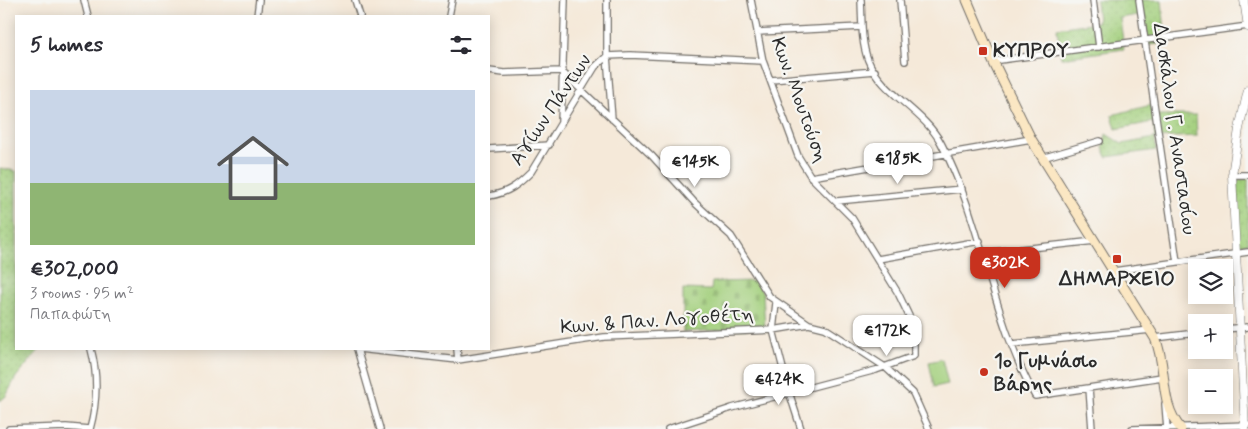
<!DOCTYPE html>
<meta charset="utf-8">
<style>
:root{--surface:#fff;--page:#f2f2f3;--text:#2b2b33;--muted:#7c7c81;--accent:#c8321e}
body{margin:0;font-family:Mynerve,sans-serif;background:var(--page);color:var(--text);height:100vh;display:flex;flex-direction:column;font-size:19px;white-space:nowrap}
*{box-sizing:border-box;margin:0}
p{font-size:16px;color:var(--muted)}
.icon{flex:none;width:28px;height:28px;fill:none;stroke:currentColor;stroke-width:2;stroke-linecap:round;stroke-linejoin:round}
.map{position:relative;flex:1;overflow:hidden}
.panel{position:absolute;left:15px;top:15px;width:475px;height:335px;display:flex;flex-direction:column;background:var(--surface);border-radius:0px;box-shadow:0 2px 12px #0003}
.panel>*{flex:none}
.buttons{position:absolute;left:1188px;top:259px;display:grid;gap:10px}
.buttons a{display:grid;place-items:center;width:45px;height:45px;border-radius:0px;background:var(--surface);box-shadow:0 2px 12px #0003;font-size:25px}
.price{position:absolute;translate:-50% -42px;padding:0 11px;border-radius:10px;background:#fff;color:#222;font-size:16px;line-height:32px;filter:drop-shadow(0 1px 2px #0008)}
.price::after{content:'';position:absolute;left:50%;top:30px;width:15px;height:11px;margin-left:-8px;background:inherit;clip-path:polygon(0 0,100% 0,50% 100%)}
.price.current{background:var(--accent);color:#fff}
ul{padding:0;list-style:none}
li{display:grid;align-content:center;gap:10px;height:265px;padding:0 15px}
li span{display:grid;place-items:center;height:155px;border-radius:0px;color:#555}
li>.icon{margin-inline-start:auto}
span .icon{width:90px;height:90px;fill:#fffc;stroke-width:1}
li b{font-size:21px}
h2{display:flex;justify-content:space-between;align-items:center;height:60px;padding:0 15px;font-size:21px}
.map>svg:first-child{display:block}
</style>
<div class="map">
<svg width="1248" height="429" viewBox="0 0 1248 429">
<defs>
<pattern id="grass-dots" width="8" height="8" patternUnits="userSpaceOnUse" patternTransform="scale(1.25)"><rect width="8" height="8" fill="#a2cf7c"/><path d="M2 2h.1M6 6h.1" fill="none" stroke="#8cb26b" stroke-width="1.8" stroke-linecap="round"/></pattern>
<pattern id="cemetery-stones" width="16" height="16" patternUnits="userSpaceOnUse" patternTransform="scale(1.25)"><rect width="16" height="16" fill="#a2cf7c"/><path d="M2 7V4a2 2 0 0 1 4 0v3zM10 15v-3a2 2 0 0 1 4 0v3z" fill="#8cb26b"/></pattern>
</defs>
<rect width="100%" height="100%" fill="#f6f6f2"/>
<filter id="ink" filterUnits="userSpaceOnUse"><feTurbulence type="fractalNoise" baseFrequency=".02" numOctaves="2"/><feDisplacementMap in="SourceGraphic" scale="10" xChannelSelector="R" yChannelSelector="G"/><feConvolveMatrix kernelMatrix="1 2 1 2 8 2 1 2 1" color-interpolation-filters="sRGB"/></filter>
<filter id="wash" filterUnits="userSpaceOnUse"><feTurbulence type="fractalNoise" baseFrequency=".0096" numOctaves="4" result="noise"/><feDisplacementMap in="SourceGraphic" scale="20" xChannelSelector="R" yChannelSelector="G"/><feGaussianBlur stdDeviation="1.12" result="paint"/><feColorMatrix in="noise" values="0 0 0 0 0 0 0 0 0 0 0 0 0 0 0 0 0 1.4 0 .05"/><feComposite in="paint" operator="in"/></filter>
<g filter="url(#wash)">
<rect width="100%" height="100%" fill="#f5e9d9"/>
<!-- grass -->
<path fill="url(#grass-dots)" stroke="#667d54" d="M1096,0h66l4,43 -18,2 -4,-31 -24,4 4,31 -63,9 -4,-30 41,-6z
M1151,105l1,10h44l1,21 -42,2 1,12 -49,7 -4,-10 3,-13 16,10 33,-6 -2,-16 -37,7 -4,-14z
M0,168l16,3v178h24l-24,28 -10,19 -6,5z
M1238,179h10v64l-11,3z"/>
<!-- cemetery -->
<path fill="url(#cemetery-stones)" stroke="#667d54" d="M756,281l7,12 2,35 -82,4v-43l28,1 1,-8z"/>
<!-- pitch -->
<path fill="#a2cf7c" stroke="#667d54" d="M942,359l6,25 -14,3 -5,-25z"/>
</g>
<g filter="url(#ink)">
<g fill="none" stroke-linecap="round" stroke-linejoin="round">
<!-- minor casing -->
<g stroke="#726e68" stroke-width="8">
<path id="minor" d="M84,0l4,16
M355,0l5,16
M607,0v56l5,63
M861,0c1,20 0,42 7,60 13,33 56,51 73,83 42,80 50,174 94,253l127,-19
M900,0l5,61
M1093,0l6,47
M1139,0l38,262
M257,16l2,-16
M449,16l3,-16
M757,32l105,-5
M993,61l255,-35
M489,71l15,2 57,-2 91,85 43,47 36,33 39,61 39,27 16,4 60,39 28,26 16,36
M771,80l104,-9
M561,123l4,-123
M489,149l60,-4
M1042,158l58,-17
M1232,175h16
M811,177l220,-38
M489,196c19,-3 29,-11 42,-24l64,-105 12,-11 23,-1 133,6
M837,201l125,-12
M984,253l111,-12
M878,259l102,-18
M1114,271l134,-19
M776,303l-3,27 16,62 12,37
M1224,329l24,-2
M1155,338l41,-5
M1012,344l139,-14
M357,349l23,80
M359,349l99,11 146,-23 169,-7 36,-6
M457,349l1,11
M1089,388l3,41
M1165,404l2,25
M9,429l57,-2 23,2
M90,429c7,-26 8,-54 1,-80
M668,429l64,-21 144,-38 38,-14v-23l-5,-17 -11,-23 -46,-75 -41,-41 -13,-21 -35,-95 -12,-61
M1132,429l116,-4"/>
</g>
<!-- tertiary casing -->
<g stroke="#726e68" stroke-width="9">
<path id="tertiary" d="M1244,0l4,27
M1245,429l-13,-254 7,-46 9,-39"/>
</g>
<!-- secondary casing -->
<g stroke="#726e68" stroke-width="11">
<path id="secondary" d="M967,0l26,61 38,78 124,199c13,30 3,64 26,91"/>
</g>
<!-- minor -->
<use href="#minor" stroke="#fff" stroke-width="5.5"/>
<!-- tertiary -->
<use href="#tertiary" stroke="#fff" stroke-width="8"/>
<!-- secondary -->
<use href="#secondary" stroke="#fbe7c3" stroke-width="9"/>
</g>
</g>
<!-- markers -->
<g fill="#c8321e" stroke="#f6f6f2" stroke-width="2">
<rect x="978" y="46" width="10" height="10" rx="2.5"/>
<rect x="1112" y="254" width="10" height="10" rx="2.5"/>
<circle cx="984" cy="372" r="5"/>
</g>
<g text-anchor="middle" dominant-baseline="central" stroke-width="4.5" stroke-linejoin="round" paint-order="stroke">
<!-- poi labels -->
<g font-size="20" font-weight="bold" fill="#2b2b2b" stroke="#f6f6f2" text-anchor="start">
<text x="993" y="51">ΚΥΠΡΟΥ</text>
<text x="1117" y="279" text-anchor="middle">ΔΗΜΑΡΧΕΙΟ</text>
<text x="994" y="361">1ο Γυμνάσιο<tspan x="994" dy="23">Βάρης</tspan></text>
</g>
<!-- street labels -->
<g font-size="20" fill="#2b2b2b" stroke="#f6f6f2">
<text transform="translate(799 100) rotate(70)">Κων. Μουτούση</text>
<text transform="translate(551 110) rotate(-56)">Αγίων Πάντων</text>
<text transform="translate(1174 129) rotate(82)">Δασκάλου Γ. Αναστασίου</text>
<text transform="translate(657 321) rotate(-4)">Κων. &amp; Παν. Λογοθέτη</text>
</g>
</g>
</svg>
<div class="buttons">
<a><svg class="icon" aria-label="layers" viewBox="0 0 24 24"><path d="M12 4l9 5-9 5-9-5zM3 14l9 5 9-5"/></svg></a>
<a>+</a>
<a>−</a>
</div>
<b class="price" style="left:898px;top:185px">€185K</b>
<b class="price" style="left:695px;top:188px">€145K</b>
<b class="price current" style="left:1005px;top:289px">€302K</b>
<b class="price" style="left:887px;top:357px">€172K</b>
<b class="price" style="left:779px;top:406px">€424K</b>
<section class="panel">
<h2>5 homes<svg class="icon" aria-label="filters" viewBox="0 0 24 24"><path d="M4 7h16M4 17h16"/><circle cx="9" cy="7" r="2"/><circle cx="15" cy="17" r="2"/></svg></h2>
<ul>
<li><span style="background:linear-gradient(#c9d6e8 60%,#8fb573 0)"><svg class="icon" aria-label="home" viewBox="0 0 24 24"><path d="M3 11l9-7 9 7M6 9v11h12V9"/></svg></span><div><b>€302,000</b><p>3 rooms · 95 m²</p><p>Παπαφώτη</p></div></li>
</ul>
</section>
</div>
